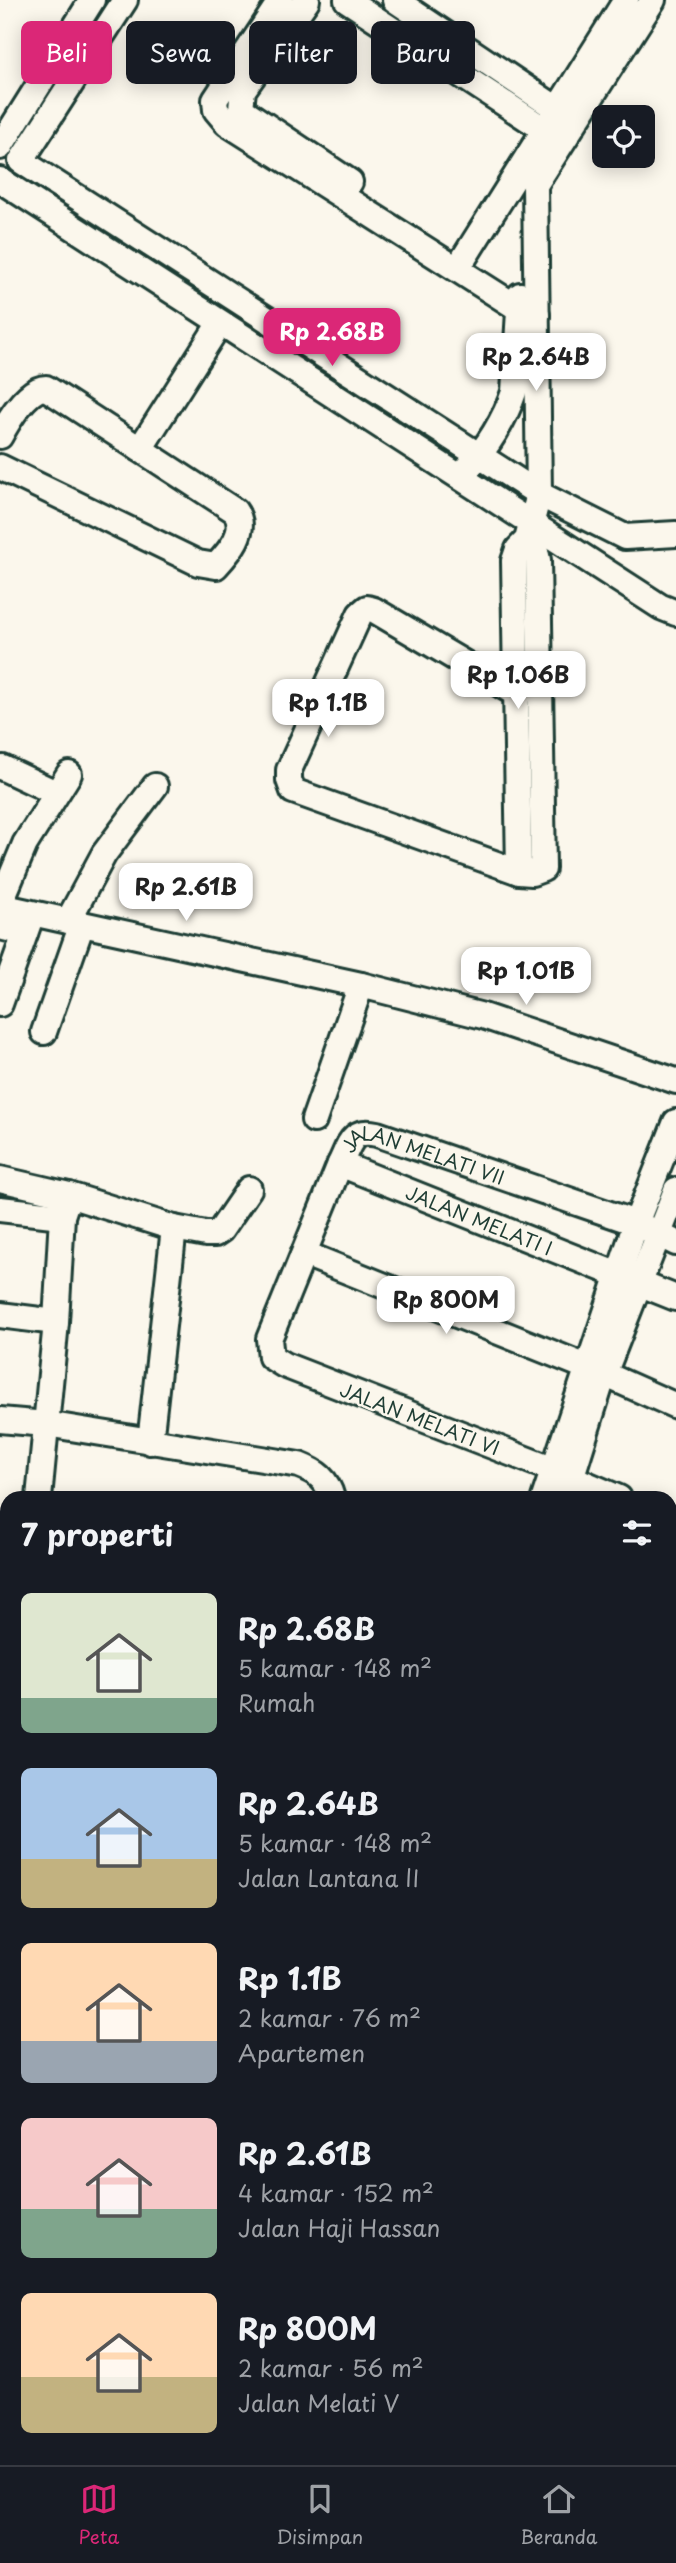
<!DOCTYPE html>
<html lang="id">
<meta charset="utf-8">
<style>
:root{--surface:#171b24;--page:#20242c;--text:#f1f3f6;--muted:#9ea1a6;--line:#363941;--accent:#db2777}
body{margin:0;font-family:"Playpen Sans",sans-serif;background:var(--page);color:var(--text);height:100vh;display:flex;flex-direction:column;font-size:26px;white-space:nowrap}
*{box-sizing:border-box;margin:0}
p{font-size:23px;color:var(--muted)}
.icon{flex:none;width:38px;height:38px;fill:none;stroke:currentColor;stroke-width:2;stroke-linecap:round;stroke-linejoin:round}
.map{position:relative;flex:1;overflow:hidden}
.panel{position:absolute;left:0px;top:1491px;width:677px;height:975px;display:flex;flex-direction:column;background:var(--surface);border-radius:21px 21px 0 0;box-shadow:0 4px 18px #0003}
.panel>*{flex:none}
.banner{position:absolute;left:21px;top:21px;width:635px;height:63px;display:flex;gap:14px}
.tools{position:absolute;left:592px;top:105px;display:grid;gap:14px}
.tools a{display:grid;place-items:center;width:63px;height:63px;border-radius:10px;background:var(--surface);box-shadow:0 4px 18px #0003;font-size:35px}
.price{position:absolute;translate:-50% -60px;padding:0 16px;border-radius:14px;background:#fff;color:#222;font-size:23px;line-height:46px;filter:drop-shadow(0 2px 4px #0008)}
.price::after{content:'';position:absolute;left:50%;top:42px;width:21px;height:16px;margin-left:-10px;background:inherit;clip-path:polygon(0 0,100% 0,50% 100%)}
.price.on{background:var(--accent);color:#fff}
ul{padding:0;list-style:none}
li{display:flex;align-items:center;gap:21px;height:175px;padding:0 21px}
li span{display:grid;place-items:center;flex:none;width:196px;height:140px;border-radius:10px;color:#555}
li>.icon{margin-inline-start:auto}
span .icon{width:84px;height:84px;fill:#fffc;stroke-width:1}
li b{font-size:30px}
h2{display:flex;justify-content:space-between;align-items:center;height:84px;padding:0 21px;font-size:30px}
.pill{padding:0 24px;border-radius:10px;background:var(--surface);box-shadow:0 4px 18px #0003;font-size:24px;line-height:63px}
.pill.on{background:var(--accent);color:#fff}
.tabs{display:flex;justify-content:space-around;align-items:center;height:98px;border-top:2px solid var(--line);background:var(--surface);font-size:19px;color:var(--muted)}
.tabs a{display:grid;justify-items:center;gap:4px}
.tabs .on{color:var(--accent)}
.map>svg:first-child{display:block}
</style>
<div class="map">
<svg width="676" height="2465" viewBox="0 0 676 2465">
<rect width="100%" height="100%" fill="#fbf7ec"/>
<filter id="ink" filterUnits="userSpaceOnUse"><feTurbulence type="fractalNoise" baseFrequency=".0143" numOctaves="2"/><feDisplacementMap in="SourceGraphic" scale="14" xChannelSelector="R" yChannelSelector="G"/><feConvolveMatrix kernelMatrix="1 2 1 2 8 2 1 2 1" color-interpolation-filters="sRGB"/></filter>
<g filter="url(#ink)">
<!-- building -->
<path fill="#d6a1ba" stroke="#1f3d34" stroke-width="2" d="M670,1961l6,2v27l-6,-1z
M670,1989l6,1 -3,28 -3,-1z
M670,2053l6,1v26l-6,-2z
M670,2079l6,1v25l-6,-1z
M670,2146l6,1v25l-6,-1z
M670,2233l6,2v27l-6,-1z
M671,2261l5,1v27l-6,-2z
M670,2329l6,1 -1,24 -5,-1z
M673,2422l3,1v25l-6,-2z
M670,2447l6,1v17h-21l2,-6h13z
M397,2459h27l-1,6 -27,-2z
M424,2459h26v6h-27z"/>
<g fill="none" stroke-linecap="round" stroke-linejoin="round">
<!-- minor casing -->
<g stroke="#1f3d34" stroke-width="30">
<g id="minor">
<path d="M125,0l-104,161 518,333 86,43 51,-3"/>
<path d="M281,0l-66,100 1,10 11,13 291,185 19,7"/>
<path d="M307,0l-64,90 -2,19 109,73"/>
<path d="M347,0l198,130"/>
<path d="M395,0l162,109"/>
<path d="M0,147l92,-147"/>
<path d="M0,180l661,427 15,6"/>
<path d="M464,258l162,-258"/>
<path d="M0,436c8,-15 27,-48 46,-48l189,123c14,19 -6,41 -19,55l-18,-3 -198,-96"/>
<path d="M140,449l80,-126"/>
<path d="M468,468c19,-20 37,-49 46,-76l6,-97"/>
<path d="M518,695l-144,-85 -7,-2 -7,6 -71,156v10l4,11 226,81 13,1 11,-4 -5,-309 -2,-9 -9,-11"/>
<path d="M3,768l53,25"/>
<path d="M519,872l-5,-311 4,-12 9,-9 12,-46 -4,-309 118,-185"/>
<path d="M0,904l25,-60 44,-70"/>
<path d="M0,906l361,79 122,31 193,65"/>
<path d="M68,921l36,-67 51,-68"/>
<path d="M0,927l25,6"/>
<path d="M0,1004l32,-90"/>
<path d="M44,1032l38,-108"/>
<path d="M314,1120l47,-135"/>
<path id="s1" d="M340,1164l336,134"/>
<path d="M0,1179l69,16 105,33 32,6h9l6,-4 28,-41"/>
<path d="M0,1209l62,7"/>
<path d="M305,1254l299,120 72,32"/>
<path d="M0,1315l56,7"/>
<path d="M0,1420l46,4 253,41c18,7 28,14 33,33"/>
<path d="M150,1442l24,-214"/>
<path d="M39,1498l17,-176 6,-106 7,-21"/>
<path d="M544,1498l92,-275 40,-101"/>
<path d="M565,1498l39,-124 72,-184"/>
<path id="s2" d="M619,1498l-65,-28 -270,-105 -13,-8 -2,-18 71,-175c10,-20 11,-36 37,-30l259,89 40,20"/>
<path d="M670,1519l6,3"/>
<path d="M0,1528l7,1"/>
<path d="M0,1636h7"/>
<path d="M670,1761l6,1"/>
<path d="M0,1784l7,-45"/>
<path d="M670,1848l6,1"/>
<path d="M0,1871h7"/>
<path d="M0,1923l7,1"/>
<path d="M670,1941l6,1"/>
<path d="M0,2004l7,-54"/>
<path d="M670,2030l6,1"/>
<path d="M0,2049h7"/>
<path d="M670,2122l6,1"/>
<path d="M0,2141l7,1"/>
<path d="M670,2215l6,1"/>
<path d="M0,2229l7,1"/>
<path d="M670,2306l6,1"/>
<path d="M0,2327l7,1"/>
<path d="M670,2401l6,1"/>
<path d="M275,2459l32,6"/>
<path d="M516,2459l31,6"/>
<path d="M237,2465l2,-6"/>
<path d="M356,2465l1,-6"/>
<path d="M464,2465l1,-6"/>
<path d="M485,2465l1,-6"/>
</g>
</g>
<!-- minor -->
<use href="#minor" stroke="#fbf7ec" stroke-width="24"/>
</g>
</g>
<g text-anchor="middle" dominant-baseline="central" stroke-width="5" stroke-linejoin="round" paint-order="stroke">
<!-- street labels -->
<g font-size="19" fill="#1f3d34" stroke="#fbf7ec">
<text stroke="none"><textPath href="#s2" startOffset="684">JALAN MELATI VII</textPath></text>
<text stroke="none"><textPath href="#s1" startOffset="150">JALAN MELATI I</textPath></text>
<text transform="translate(420 1418) rotate(21)">JALAN MELATI VI</text>
</g>
</g>
</svg>
<div class="tools">
<a><svg class="icon" aria-label="locate" viewBox="0 0 24 24"><circle cx="12" cy="12" r="6"/><path d="M12 2v4M12 18v4M2 12h4M18 12h4"/></svg></a>
</div>
<b class="price on" style="left:332px;top:368px">Rp 2.68B</b>
<b class="price" style="left:536px;top:393px">Rp 2.64B</b>
<b class="price" style="left:518px;top:711px">Rp 1.06B</b>
<b class="price" style="left:328px;top:739px">Rp 1.1B</b>
<b class="price" style="left:186px;top:923px">Rp 2.61B</b>
<b class="price" style="left:526px;top:1007px">Rp 1.01B</b>
<b class="price" style="left:446px;top:1336px">Rp 800M</b>
<div class="banner">
<a class="pill on">Beli</a>
<a class="pill">Sewa</a>
<a class="pill">Filter</a>
<a class="pill">Baru</a>
</div>
<section class="panel">
<h2>7 properti<svg class="icon" aria-label="filters" viewBox="0 0 24 24"><path d="M4 7h16M4 17h16"/><circle cx="9" cy="7" r="2"/><circle cx="15" cy="17" r="2"/></svg></h2>
<ul>
<li><span style="background:linear-gradient(#dfe7d0 75%,#7fa58c 0)"><svg class="icon" aria-label="home" viewBox="0 0 24 24"><path d="M3 11l9-7 9 7M6 9v11h12V9"/></svg></span><div><b>Rp 2.68B</b><p>5 kamar · 148 m²</p><p>Rumah</p></div></li>
<li><span style="background:linear-gradient(#a9c7e8 65%,#c2b280 0)"><svg class="icon" aria-label="home" viewBox="0 0 24 24"><path d="M3 11l9-7 9 7M6 9v11h12V9"/></svg></span><div><b>Rp 2.64B</b><p>5 kamar · 148 m²</p><p>Jalan Lantana II</p></div></li>
<li><span style="background:linear-gradient(#ffd9b3 70%,#9aa5b1 0)"><svg class="icon" aria-label="home" viewBox="0 0 24 24"><path d="M3 11l9-7 9 7M6 9v11h12V9"/></svg></span><div><b>Rp 1.1B</b><p>2 kamar · 76 m²</p><p>Apartemen</p></div></li>
<li><span style="background:linear-gradient(#f6c9c9 65%,#7fa58c 0)"><svg class="icon" aria-label="home" viewBox="0 0 24 24"><path d="M3 11l9-7 9 7M6 9v11h12V9"/></svg></span><div><b>Rp 2.61B</b><p>4 kamar · 152 m²</p><p>Jalan Haji Hassan</p></div></li>
<li><span style="background:linear-gradient(#ffd9b3 60%,#c2b280 0)"><svg class="icon" aria-label="home" viewBox="0 0 24 24"><path d="M3 11l9-7 9 7M6 9v11h12V9"/></svg></span><div><b>Rp 800M</b><p>2 kamar · 56 m²</p><p>Jalan Melati V</p></div></li>
</ul>
</section>
</div>
<nav class="tabs">
<a class="on"><svg class="icon" aria-label="map" viewBox="0 0 24 24"><path d="M3 6l6-2 6 2 6-2v14l-6 2-6-2-6 2zM9 4v14M15 6v14"/></svg>Peta</a>
<a><svg class="icon" aria-label="saved" viewBox="0 0 24 24"><path d="M7 4h10v16l-5-4-5 4z"/></svg>Disimpan</a>
<a><svg class="icon" aria-label="home" viewBox="0 0 24 24"><path d="M3 11l9-7 9 7M6 9v11h12V9"/></svg>Beranda</a>
</nav>
